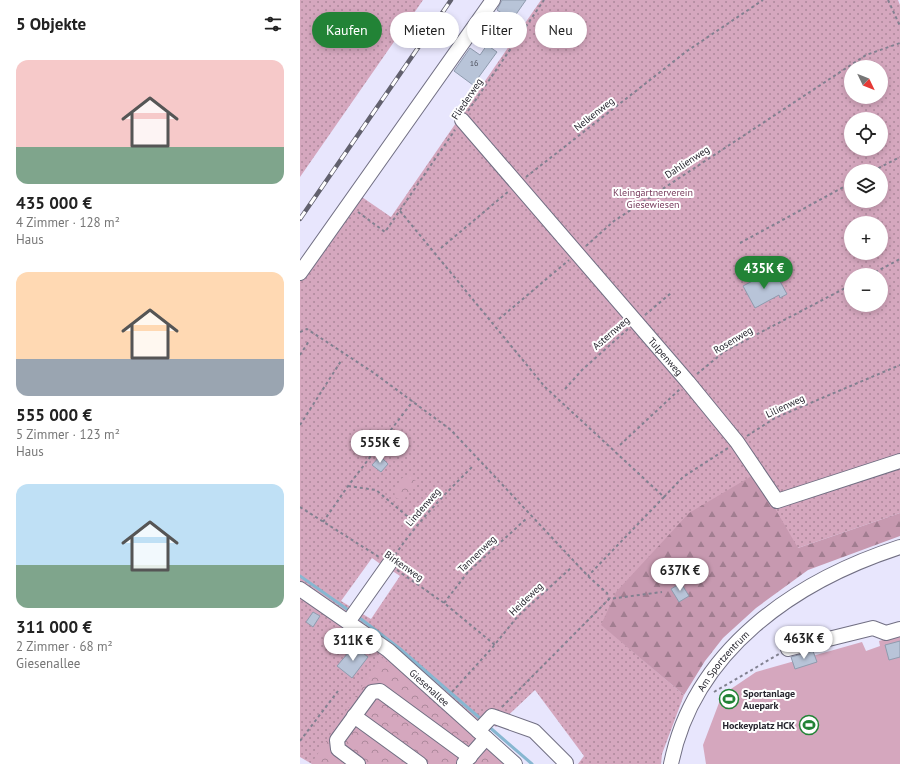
<!DOCTYPE html>
<html lang="de">
<meta charset="utf-8">
<style>
:root{--surface:#fff;--page:#f2f2f2;--text:#222;--muted:#767676;--accent:#228336}
body{margin:0;font-family:"PT Sans",sans-serif;background:var(--page);color:var(--text);height:100vh;display:flex;flex-direction:column;font-size:15px;white-space:nowrap}
*{box-sizing:border-box;margin:0}
p{font-size:13px;color:var(--muted)}
.icon{flex:none;width:22px;height:22px;fill:none;stroke:currentColor;stroke-width:2;stroke-linecap:round;stroke-linejoin:round}
.map{position:relative;flex:1;overflow:hidden}
.details{display:flex;flex-direction:column;background:var(--surface);width:300px}
.details>*{flex:none}
.hud{position:absolute;left:12px;top:12px;width:380px;height:36px;display:flex;gap:8px}
.needle{width:26px;rotate:133deg}
.buttons{position:absolute;left:544px;top:60px;display:grid;gap:8px}
.buttons a{display:grid;place-items:center;width:44px;height:44px;border-radius:50%;background:var(--surface);box-shadow:0 2px 6px #0003;font-size:20px}
.price{position:absolute;translate:-50% -34px;padding:0 9px;border-radius:14px;background:#fff;color:#222;font-size:13px;line-height:26px;filter:drop-shadow(0 1px 2px #0008)}
.price::after{content:'';position:absolute;left:50%;top:24px;width:12px;height:9px;margin-left:-6px;background:inherit;clip-path:polygon(0 0,100% 0,50% 100%)}
.price.on{background:var(--accent);color:#fff}
ul{padding:0;list-style:none}
li{display:grid;align-content:center;gap:8px;height:212px;padding:0 16px}
li span{display:grid;place-items:center;height:124px;border-radius:12px;color:#555}
li>.icon{margin-inline-start:auto}
span .icon{width:72px;height:72px;fill:#fffc;stroke-width:1}
li b{font-size:17px}
h2{display:flex;justify-content:space-between;align-items:center;height:48px;padding:0 16px;font-size:17px}
.chip{padding:0 14px;border-radius:18px;background:var(--surface);box-shadow:0 2px 6px #0003;font-size:14px;line-height:36px}
.chip.on{background:var(--accent);color:#fff}
main{display:flex;flex:1;min-height:0}
.map>svg:first-child{display:block}
</style>
<main>
<section class="details">
<h2>5 Objekte<svg class="icon" aria-label="filters" viewBox="0 0 24 24"><path d="M4 7h16M4 17h16"/><circle cx="9" cy="7" r="2"/><circle cx="15" cy="17" r="2"/></svg></h2>
<ul>
<li><span style="background:linear-gradient(#f6c9c9 70%,#7fa58c 0)"><svg class="icon" aria-label="home" viewBox="0 0 24 24"><path d="M3 11l9-7 9 7M6 9v11h12V9"/></svg></span><div><b>435 000 €</b><p>4 Zimmer · 128 m²</p><p>Haus</p></div></li>
<li><span style="background:linear-gradient(#ffd9b3 70%,#9aa5b1 0)"><svg class="icon" aria-label="home" viewBox="0 0 24 24"><path d="M3 11l9-7 9 7M6 9v11h12V9"/></svg></span><div><b>555 000 €</b><p>5 Zimmer · 123 m²</p><p>Haus</p></div></li>
<li><span style="background:linear-gradient(#bfe0f5 65%,#7fa58c 0)"><svg class="icon" aria-label="home" viewBox="0 0 24 24"><path d="M3 11l9-7 9 7M6 9v11h12V9"/></svg></span><div><b>311 000 €</b><p>2 Zimmer · 68 m²</p><p>Giesenallee</p></div></li>
</ul>
</section>
<div class="map">
<svg width="600" height="764" viewBox="0 0 600 764">
<defs>
<pattern id="grass-dots" width="8" height="8" patternUnits="userSpaceOnUse"><rect width="8" height="8" fill="#d5a7be"/><path d="M2 2h.1M6 6h.1" fill="none" stroke="#ad889b" stroke-width="1.8" stroke-linecap="round"/></pattern>
<pattern id="forest-firs" width="22" height="20" patternUnits="userSpaceOnUse"><rect width="22" height="20" fill="#c799b0"/><path d="M5 1l3.5 6h-7zM16 11l3.5 6h-7z" fill="#a17d90"/></pattern>
<pattern id="park-crowns" width="20" height="18" patternUnits="userSpaceOnUse"><rect width="20" height="18" fill="#d5a7be"/><path d="M2 6a3 3 0 1 1 6 0M12 15a3 3 0 1 1 6 0" fill="none" stroke="#ad889b"/></pattern>
</defs>
<rect width="100%" height="100%" fill="#e8e6fd"/>
<!-- grass -->
<path fill="url(#grass-dots)" fill-rule="evenodd" d="M0,0h123l-123,177z
M241,0h357l2,5v508l-102,35 -196,77 82,70 -22,59 -1,10h-83l6,-8 -49,-66 -39,37 -11,-9 -14,16 34,30h-193l-12,-7v-476l59,-86 32,22zM551,67h30v30h-30zM551,119h30v30h-30zM551,171h30v30h-30zM551,223h30v30h-30zM551,275h30v30h-30zM72,558l18,13 4,1 6,4 -29,43 -30,-18z"/>
<!-- forest -->
<path fill="url(#forest-firs)" d="M455,474l43,74 102,-35v23l-92,34 -52,38 -33,30 -18,23 -21,34 -83,-70 15,-33 73,-79z"/>
<!-- park -->
<path fill="url(#park-crowns)" d="M109,475l8,7 -12,16 -8,1 -2,-2 -1,-8 8,-11 4,1z
M81,657l124,107h-188l-4,-3z"/>
<!-- pitch -->
<path fill="#d5a7be" d="M600,635v129h-194l-3,-19 19,-50 34,-23 106,-30 4,9 14,-5 -1,-5z"/>
<g fill="none" stroke-linecap="round" stroke-linejoin="round">
<!-- stream -->
<path stroke="#87b7d1" stroke-width="3" d="M0,576l51,36
M57,616l42,32 83,72
M187,725l45,39"/>
</g>
<!-- building -->
<path fill="#b8c4d8" stroke="#8f9bae" d="M202,0h24l-14,20 -15,-10z
M187,45l10,7 -24,33 -19,-14 16,-23 10,7z
M476,274l11,20 -7,4 -1,-3 -24,13 -12,-22 21,-11 3,5z
M80,456l8,8 -7,8 -9,-7z
M381,583l8,13 -10,6 -8,-13z
M13,612l7,4 -7,11 -7,-5z
M600,641v16l-11,3 -4,-15z
M54,646l14,11 -16,21 -15,-12z
M513,651l4,11 -22,7 -4,-12z"/>
<g fill="none" stroke-linecap="round" stroke-linejoin="round">
<!-- minor casing -->
<g stroke="#716f83" stroke-width="16">
<g id="minor">
<path id="s1" d="M162,120l226,262 49,60 40,59 123,-40"/>
<path d="M0,273l193,-273"/>
<path id="s2" d="M0,589l88,61 127,114"/>
<path d="M48,622l41,-58"/>
<path d="M488,649l85,-21 13,5 14,-4"/>
<path d="M54,716l66,48"/>
<path d="M178,731l14,-15 42,15 32,32"/>
<path d="M164,763l22,-25"/>
<path d="M58,764l-20,-15 -1,-9 35,-48 8,-1 90,66"/>
<path id="s3" d="M371,764c23,-114 124,-183 229,-217"/>
</g>
</g>
<!-- path -->
<path stroke="#818090" stroke-width="2" stroke-dasharray="3 3" stroke-linecap="butt" d="M588,0l12,26
M168,111l76,-111
M573,171l27,-14
M226,177l161,-126 76,-51
M100,211l145,176 119,110 -76,79
M58,212l27,20 70,-102
M440,243l111,-60
M286,246l28,-25 252,-166 34,-12
M141,248l68,-57
M570,275l30,-16
M345,315l26,-22
M199,319l70,-59
M0,332l7,-3 67,44 77,57 137,146 19,17 2,6
M0,355l9,-14
M397,374l28,-23 126,-66
M265,389l17,-19 46,-41
M0,425l41,-64
M447,436l28,-18 125,-53
M320,445l60,-56
M48,486l28,4 31,26 7,11
M364,497l19,-20 45,-29
M0,507l79,50
M23,522l25,-36 65,-85
M95,555c23,-34 50,-61 79,-90
M97,570l47,33 51,42
M144,603l24,-31 58,-53
M152,692l40,-44 26,-32 53,-48
M414,692l65,-38
M202,707l107,-108 53,-7
M0,741l38,-50"/>
<!-- minor -->
<use href="#minor" stroke="#fff" stroke-width="14"/>
<!-- rail casing -->
<g stroke="#62616e" stroke-width="4.5">
<path id="rail" d="M0,219l151,-219"/>
</g>
<!-- rail -->
<use href="#rail" stroke="#fff" stroke-width="3" stroke-dasharray="9" stroke-linecap="butt"/>
</g>
<!-- icons -->
<defs>
<g id="stadium-ring" transform="scale(1)"><circle r="9.5" fill="#fff" stroke="#228336" stroke-width="1.5"/><path d="M0-5a6.5 5 0 1 0 0 10a6.5 5 0 1 0 0-10ZM-3.5-1.8h7v3.6h-7Z" fill="#228336"/></g>
</defs>
<g fill-rule="evenodd">
<use href="#stadium-ring" x="429" y="699"/>
<use href="#stadium-ring" x="509" y="725"/>
</g>
<g text-anchor="middle" dominant-baseline="central" stroke-width="4" stroke-linejoin="round" paint-order="stroke">
<!-- number labels -->
<g font-size="8" fill="#4a4c58">
<text x="174" y="63">16</text>
</g>
<!-- street labels -->
<g font-size="10" fill="#25242d" stroke="#fff">
<text transform="translate(167 99) rotate(-56)">Fliederweg</text>
<text transform="translate(294 114) rotate(-38)">Nelkenweg</text>
<text transform="translate(387 162) rotate(-33)">Dahlienweg</text>
<text transform="translate(311 333) rotate(-41)">Asternweg</text>
<text transform="translate(433 340) rotate(-31)">Rosenweg</text>
<text stroke="none"><textPath href="#s1" startOffset="312">Tulpenweg</textPath></text>
<text transform="translate(485 406) rotate(-25)">Lilienweg</text>
<text transform="translate(123 507) rotate(-49)">Lindenweg</text>
<text transform="translate(177 554) rotate(-44)">Tannenweg</text>
<text transform="translate(104 566) rotate(35)">Birkenweg</text>
<text transform="translate(226 599) rotate(-44)">Heideweg</text>
<text stroke="none"><textPath href="#s3" startOffset="117">Am Sportzentrum</textPath></text>
<text stroke="none"><textPath href="#s2" startOffset="163">Giesenallee</textPath></text>
</g>
<!-- park labels -->
<g font-size="10" fill="#773b5c" stroke="#fff">
<text x="353" y="192">Kleingärtnerverein<tspan x="353" dy="12">Giesewiesen</tspan></text>
</g>
<!-- poi labels -->
<g font-size="10" font-weight="bold" fill="#25242d" stroke="#fff" text-anchor="start">
<text x="443" y="693">Sportanlage<tspan x="443" dy="12">Auepark</tspan></text>
<text x="495" y="725" text-anchor="end">Hockeyplatz HCK</text>
</g>
</g>
</svg>
<div class="buttons">
<a><svg class="needle" viewBox="-14 -14 28 28"><path d="M0-13l5 13h-10z" fill="#e53935"/><path d="M0 13l5-13h-10z" fill="#767676"/></svg></a>
<a><svg class="icon" aria-label="locate" viewBox="0 0 24 24"><circle cx="12" cy="12" r="6"/><path d="M12 2v4M12 18v4M2 12h4M18 12h4"/></svg></a>
<a><svg class="icon" aria-label="layers" viewBox="0 0 24 24"><path d="M12 4l9 5-9 5-9-5zM3 14l9 5 9-5"/></svg></a>
<a>+</a>
<a>−</a>
</div>
<b class="price on" style="left:464px;top:290px">435K €</b>
<b class="price" style="left:80px;top:464px">555K €</b>
<b class="price" style="left:380px;top:592px">637K €</b>
<b class="price" style="left:504px;top:660px">463K €</b>
<b class="price" style="left:53px;top:662px">311K €</b>
<div class="hud">
<a class="chip on">Kaufen</a>
<a class="chip">Mieten</a>
<a class="chip">Filter</a>
<a class="chip">Neu</a>
</div>
</div>
</main>
